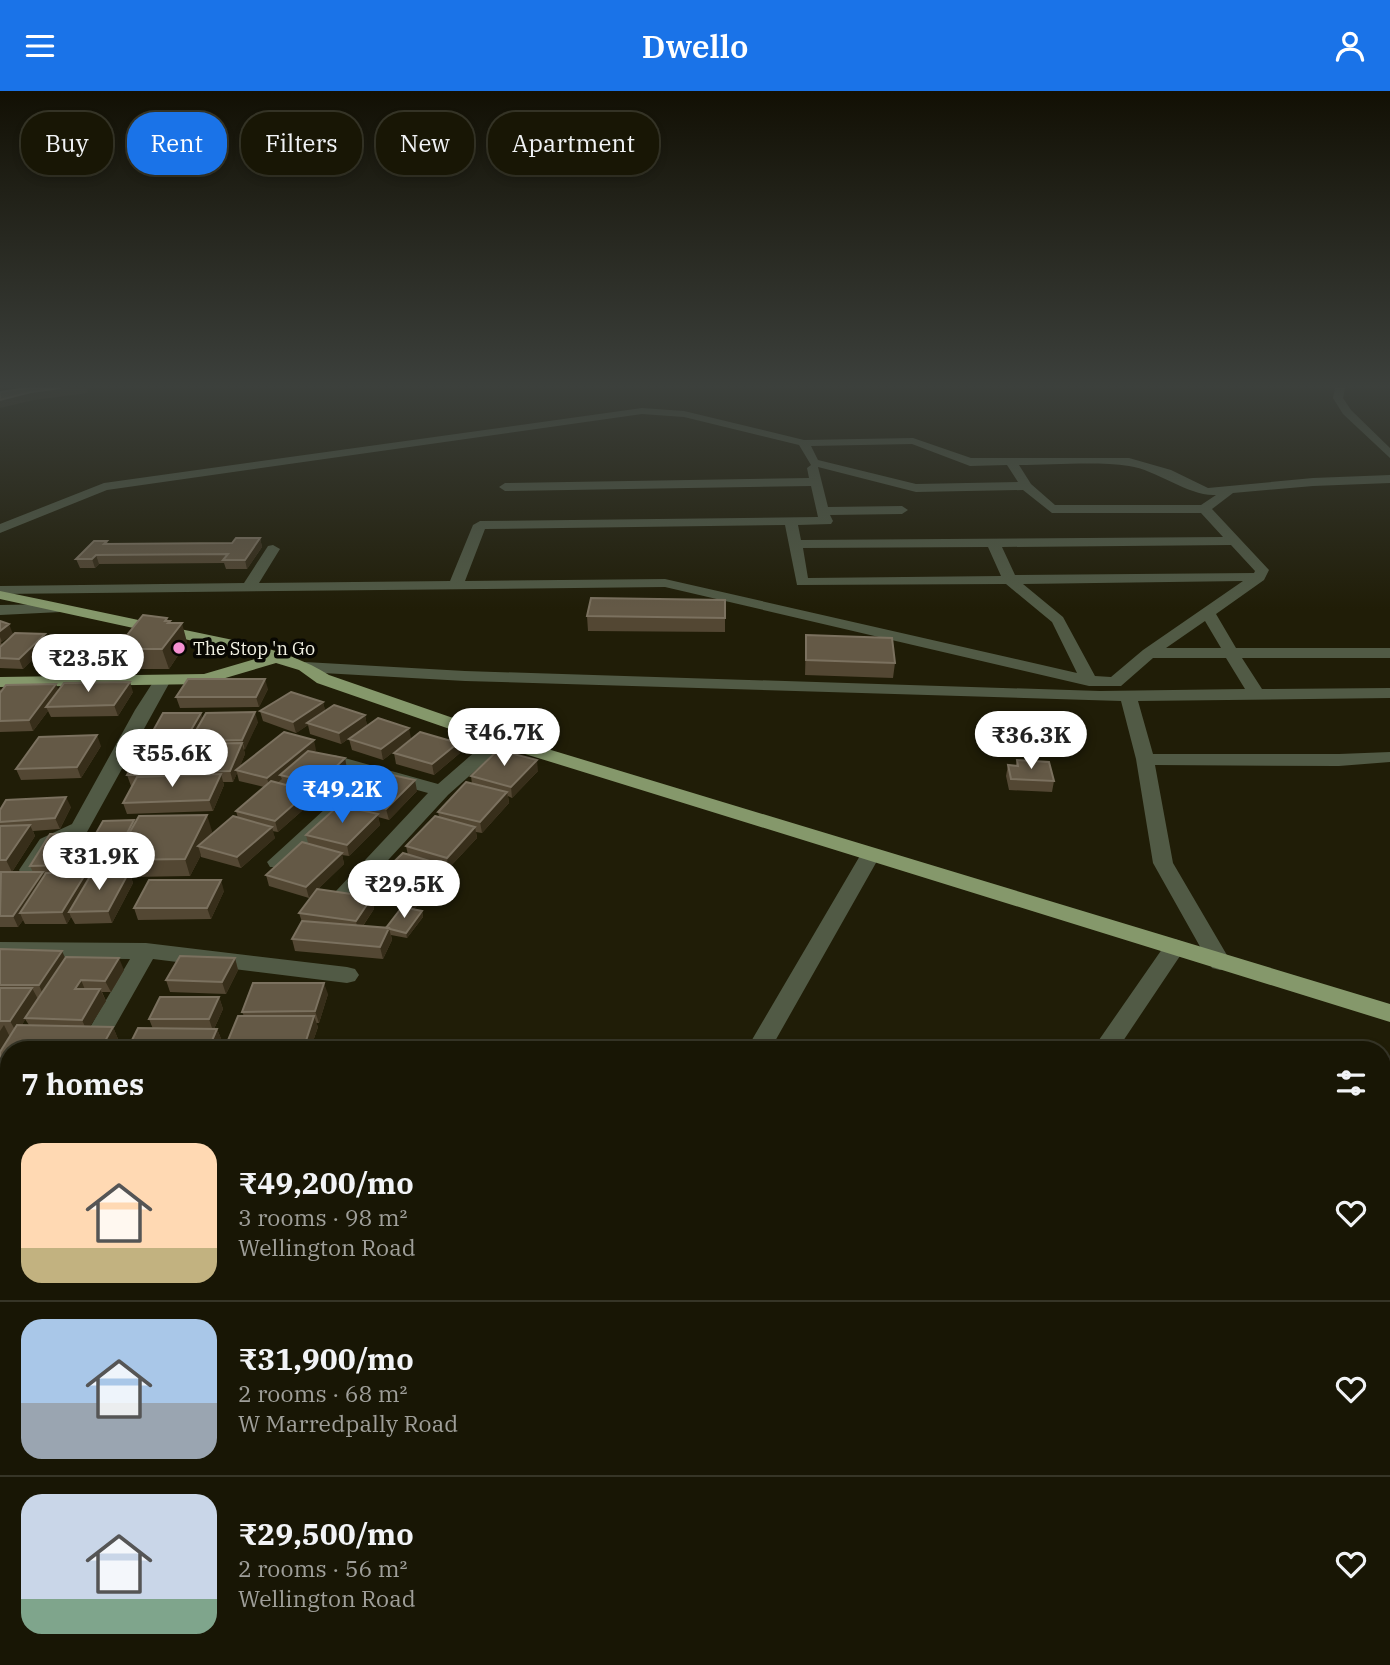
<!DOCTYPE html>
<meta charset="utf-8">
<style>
:root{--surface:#181605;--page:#252313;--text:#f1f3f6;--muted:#9f9f9a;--line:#363527;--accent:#1a73e8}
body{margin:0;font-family:"IBM Plex Serif",serif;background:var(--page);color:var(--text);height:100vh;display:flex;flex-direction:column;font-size:26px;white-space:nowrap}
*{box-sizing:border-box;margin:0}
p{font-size:23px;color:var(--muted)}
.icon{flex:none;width:38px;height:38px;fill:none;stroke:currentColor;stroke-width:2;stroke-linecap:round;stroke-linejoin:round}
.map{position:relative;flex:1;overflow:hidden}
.details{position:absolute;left:0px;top:950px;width:1391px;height:625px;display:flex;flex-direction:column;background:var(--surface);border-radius:28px 28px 0 0;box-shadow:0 4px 10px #0003,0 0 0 2px var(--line)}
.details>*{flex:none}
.banner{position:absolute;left:21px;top:21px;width:700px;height:63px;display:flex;gap:14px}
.price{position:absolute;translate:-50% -60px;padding:0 16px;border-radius:24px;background:#fff;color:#222;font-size:23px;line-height:46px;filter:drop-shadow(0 2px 4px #0008)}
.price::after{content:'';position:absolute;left:50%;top:42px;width:21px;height:16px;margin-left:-10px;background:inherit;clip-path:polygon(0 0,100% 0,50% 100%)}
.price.selected{background:var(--accent);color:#fff}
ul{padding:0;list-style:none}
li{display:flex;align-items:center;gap:21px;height:175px;padding:0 21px}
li+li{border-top:2px solid var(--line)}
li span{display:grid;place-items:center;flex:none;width:196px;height:140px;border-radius:21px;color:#555}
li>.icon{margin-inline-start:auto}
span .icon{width:84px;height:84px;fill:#fffc;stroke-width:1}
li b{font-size:30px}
h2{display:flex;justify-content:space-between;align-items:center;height:84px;padding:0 21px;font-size:30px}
.pill{padding:0 24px;border-radius:28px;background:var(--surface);box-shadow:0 4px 10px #0003,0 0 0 2px var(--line);font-size:24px;line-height:63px}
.pill.selected{background:var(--accent);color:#fff}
header{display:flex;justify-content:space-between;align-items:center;height:91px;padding:0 21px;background:var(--accent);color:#fff;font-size:32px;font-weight:600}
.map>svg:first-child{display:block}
</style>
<header><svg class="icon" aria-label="menu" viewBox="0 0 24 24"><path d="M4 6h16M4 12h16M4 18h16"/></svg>Dwello<svg class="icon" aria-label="person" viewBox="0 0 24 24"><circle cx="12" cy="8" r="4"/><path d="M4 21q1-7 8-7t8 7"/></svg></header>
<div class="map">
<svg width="1390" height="1574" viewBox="0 0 1390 1574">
<rect width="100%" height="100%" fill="#201d07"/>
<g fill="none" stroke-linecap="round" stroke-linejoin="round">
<!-- minor -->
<path fill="#515a45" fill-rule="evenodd" d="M1335,297h10l-2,10 8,12 39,38v10l-47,-44 -10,-16z
M642,317l42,3 120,29 109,-2 58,20h158l42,12 37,18 105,-10 77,-3v8l-77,3 -80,7 -21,16 57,61 -5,10 -48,34 20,34h154v10h-148l20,31 128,-1v10l-252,3 15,53h186l51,-2v10l-51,4 -184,-1 18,98 58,99 -3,6 -8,2 -8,-2 -59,-105 -17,-104 -15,-58 -656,-20 -160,-9 -8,-5 8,-5 160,9 635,20 145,-2 -19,-31h-73l-32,28h-32l-424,-99 -665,7v-8l244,-3 24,-37 5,-1 7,4 -21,34 191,-2 23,-56 7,-4 338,-4 -7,-31 -306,5 -6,-4 6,-4 304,-5 -2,-10 4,-3 -12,-20 -115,-28 -42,-3 -535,76 -107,43v-9l104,-41zM912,353l58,22 37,-1 11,17 -102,2 -98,-24 -7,-14zM1019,374c33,0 78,-4 110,1 28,4 61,31 87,29l-15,10h-146l-24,-21zM818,376l98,25 107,-2 29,23h149l22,24 -422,3 -3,-15 33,-1 2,-3 -3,-6 72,-1 6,-4 -6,-4 -74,1zM785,434l12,60 209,-1 46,38 25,51 -412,-94 -200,2 20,-52zM1231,454l24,26 -1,2 -239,2 -13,-28zM988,456l13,29 -193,2 -5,-30zM1243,490l-100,69 -32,27 -16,-1 -32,-59 -40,-33zM1205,530l16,27h-55z
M56,513l8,5 -3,3 -61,3v-10z
M163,584l8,5 -84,152 -33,15 -18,28h-14l-3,-5 21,-31 32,-15 63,-114 22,-34z
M499,644l9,5 -3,4 -57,51 -93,101h-16l-3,-5 92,-98 -54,-15 2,3 -2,4 -90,82h-14l-3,-5 93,-85 6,-1 -44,-13 -3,-4 3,-4h12l104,29 55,-48z
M871,757l7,2 3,4 -111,196h-24l115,-196 3,-4z
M1175,848l8,3 3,5 -69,103h-25l75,-108z
M0,851l146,1 201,24 8,2 4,6 -4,6 -8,2 -194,-24 -47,83 -9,3 -9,-3 -3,-6 45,-77 -130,-1z
M0,1093h9v24h-9z"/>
<!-- major -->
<path fill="#85986b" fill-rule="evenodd" d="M0,500c58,12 117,24 175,37 51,11 110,19 154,47l176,61 885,268v18l-897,-278 -176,-61 -18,-13 -23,-7 -71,21 -205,3v-10l204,-3 55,-16 -29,-9 -230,-50z"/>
</g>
<!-- wall -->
<path fill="#534733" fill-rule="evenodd" d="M260,447l2,9 -15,22h-21l-2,-6 -125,1 -4,4h-15l-4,-9 31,-18 1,3 124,-1z
M725,509v32l-137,-1 -1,-15z
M167,527l1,3h2l1,2 16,19 -18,27h-46l-2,-6 -3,5h-37l-4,-10z
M0,530l13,13 -12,8 1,3 46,-1 -25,25 -23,-1z
M806,544l89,28 -2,15 -88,-3z
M0,598l2,2h56l75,1 -15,24 -67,1 -3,-6 -15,20 -33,1z
M268,598l-9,18 -79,1 -4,-11z
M323,611l2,9 40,4 2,11 -26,18 -31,-10 -2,-9 -12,8 -33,-12 -3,-10z
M203,627l55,4 -14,28 1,4 -6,14 77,-18 -2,2 31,6 2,11 -26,25 -11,-2 2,10 -34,30 -6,-1 3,7 -34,30 -40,-11v-2l-11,21 -59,1 2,6 -21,40 -37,1 -4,-7 -4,7h-42l-2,-4 -5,7h-18v-54l33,-1 -3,-6 104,-46 1,3 77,8 -2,5 28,-18 -2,-7 28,-24 -25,-6 -2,-8 -4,9h-10l1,3 -11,26 -86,3 -4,-11 9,-17h-1l-4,-11 63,-19 3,-6 -3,-9h-34l-3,-10z
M411,647l-28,22 -31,-10 -3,-11z
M101,655l-20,32 -60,2 -5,-11z
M394,662h66l-26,22 -38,-11z
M1017,669l37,21 -2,11 -43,-2 -3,-14 2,-11h8z
M538,680l-26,27 -4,-2 1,7 -27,30 -6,-1 1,6 -29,31 -5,-2 2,9 -31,33 8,2 1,6 -16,21 -16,-3 1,5 -9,19 -88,-8 -3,-12 10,-17 -3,-9 14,-19 -4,4 -40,-12 -3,-11 42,-32 -2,-8 40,-28 -1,-8 72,-8 -28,29 -11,-3 2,8 -31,31 -7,-1 2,9 -26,25 53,8 -3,-10 40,-32 -2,-9 33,-29 -1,-5 34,-28 -1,-8zM372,808l30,9 -16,20 -23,-2 11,-17z
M71,716l-11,22 -27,2 2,5 -23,36h-12v-62z
M224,800l-13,28 -73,1 -4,-12z
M0,858l65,9 59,12 -13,22h-9l4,9 -16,25 23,1 5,12 -109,11v20h-7l-2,-4zM25,928l4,6h-7z
M235,867l3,12 -12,24 -56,-2 -4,-12z
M328,903l-9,29h-3l2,4 -8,23h-86l20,-34 -2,-4z
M219,906l4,12 -9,20h3l5,12 -69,-12 -4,-10z"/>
<!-- shaded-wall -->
<path fill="#372e1a" d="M61,297h26l1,5 -54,7 -34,8v-8l31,-8z
M260,447l2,9 -15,22 -2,-9z
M96,464l3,9 -4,4 -3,-9z
M167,527l2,4 1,-1 4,13 8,-11 5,19 -18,27 -7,-20 3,-28z
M9,533l4,10 -11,8 -2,-5v-6z
M45,543l3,10 -25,25 -4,-10z
M117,562l4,10 -3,5 -4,-10z
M265,588l3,10 -9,18 -3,-10z
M130,591l3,10 -15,24 -4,-11z
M56,593l4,10 -14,13 2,4 -15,20 -4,-11z
M323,611l3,11 -19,10 1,2 -12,8 -3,-11z
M255,621l3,10 -13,28 -3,-10z
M201,622l3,10 -9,18 -4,-11z
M365,624l2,11 -26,18 -2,-11z
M409,637l2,10 -28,22 -2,-11z
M97,644l4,11 -20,32 -4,-11z
M314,649l2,10 -31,26 -5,-1 2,4 -12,10 -3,-11z
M242,652l3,11 -7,17 -2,-1 1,3 -4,9 -3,-11z
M458,652l2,10 -26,22 -2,-11z
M188,661l4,11 -10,9 2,7 -3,6 -4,-11z
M345,667l2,11 -26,25 -3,-10z
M537,669l1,11 -26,27 -1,-11z
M221,683l3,11 -11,26 -4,-11z
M415,689l2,11 -28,29 -3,-11z
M309,700l3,11 -34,30 -3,-11z
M507,701l2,11 -27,30 -2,-11z
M66,706l5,10 -11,22 -5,-11z
M378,723l2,11 -31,31 -2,-11z
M207,724l5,16 -8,17 -6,-2 3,9 -11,21 -5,-17z
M134,729l4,12 -24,28 4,10 -3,7 -5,-12z
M30,734l5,11 -23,36 -6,-12z
M272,736l3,11 -34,30 -4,-11z
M475,736l2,11 -29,31 -1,-11z
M90,742l4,11 -17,23 2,4 -3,5 -5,-11z
M342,762l2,11 -35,34 -3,-11z
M443,774l2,11 -33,35 -2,-12z
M43,781l5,11 -28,30 3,7 -5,7 -5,-11z
M129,781l4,11 -21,40 -4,-12z
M86,782l5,11 -22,28 2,5 -4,7 -5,-12z
M221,789l3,11 -13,28 -4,-11z
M372,806l2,12 -16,24 -2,-12z
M422,820l1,6 -16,21 -1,-5z
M389,837l3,12 -9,19 -3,-12z
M62,860l5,11 -23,35 -5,-12z
M119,867l5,12 -13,22 -6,-11z
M235,867l3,12 -12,24 -4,-12z
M81,889l5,12 -11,-3z
M324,892l4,11 -9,29 -4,-12z
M32,897l6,11 -21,34 -7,-12z
M100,898l6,12 -19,30 -5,-11z
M219,906l4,12 -10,22 -4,-12z
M314,925l4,11 -8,23h-7z
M4,934l6,12 -10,17v-23z
M113,936l5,12 -6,11h-12z
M217,938l5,12 -4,9h-10z
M9,1252v30l-9,20v-31z"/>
<!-- building -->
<path fill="#645946" stroke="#7b715f" stroke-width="2" d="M28,297h33l-30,4 -31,8v-8z
M236,447h24l-15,22h-22l5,-6 -132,1 -4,4h-16l18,-18h13l-3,3 128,-1z
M591,507l134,2v18l-138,-2z
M143,524l24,3 -2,3h5l-2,2h14l-20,26h-46z
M0,530l9,3 -9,7z
M15,542l30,1 -26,25 -19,-1v-11z
M127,544l-11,14 1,4 -3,5h-37l17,-22z
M806,544l86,3 3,25 -89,-3z
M188,588h77l-9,18h-80z
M130,591l-16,23 -68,2 18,-24z
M56,593l-27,36 -29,1v-28l6,-8z
M291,601l32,10 -30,20 -33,-11z
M334,614l31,10 -26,18 -32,-10z
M255,621l-13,28 -52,1 16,-28z
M163,622h38l-10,17 -38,1z
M378,627l31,10 -28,21 -32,-10z
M284,641l30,8 -47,38 -31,-8z
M420,641l38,11 -26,21 -38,-11z
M97,644l-20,32 -61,2 23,-32z
M242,652l-12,28 -48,1 14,-28z
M498,659l39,10 -26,27 -40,-11z
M308,660l37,7 -27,26 -38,-9z
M188,661l-11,22 -50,1 12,-22z
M1017,669l32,2 5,19 -43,-2 -3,-14 10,1z
M374,680l41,9 -29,29 -41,-10z
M221,683l-12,26 -86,3 14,-26z
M271,690l38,10 -34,30 -39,-10z
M466,691l41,10 -27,30 -42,-10z
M66,706l-11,21 -55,4v-12l6,-10z
M339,714l39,9 -31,31 -41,-10z
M207,724l-22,44 -71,1 25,-44z
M233,725l39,11 -35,30 -39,-11z
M435,725l40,11 -28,31 -41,-12z
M134,729l-24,45 -33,2 26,-46z
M30,734l-24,35h-6v-34z
M90,742l-19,32 -41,1 20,-32z
M302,751l40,11 -36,34 -40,-12z
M403,762l40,12 -33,34 -42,-12z
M1,781h42l-30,44h-13z
M129,781l-21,39 -39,1 23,-39z
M46,782h40l-24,39 -42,1z
M149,789h72l-14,28h-73z
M317,798l55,8 -16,24 -57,-8z
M402,816l20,4 -16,22 -20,-5z
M302,830l87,7 -9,19 -88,-8z
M0,858l62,2 -23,34h-39z
M180,865l55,2 -13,24 -56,-2z
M66,866l53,1 -14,23 -24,-1 -6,9h25l-18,31 -57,-2z
M253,892h71l-9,28 -73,1z
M0,897h32l-22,33h-10z
M160,906h59l-10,22h-60z
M238,925h76l-11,34h-79z
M17,934l96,2 -13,23h-91v9l-9,-1v-6z
M138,937l79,1 -9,21h-81z
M9,1125v127l-9,19v-145z"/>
<!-- sky -->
<linearGradient id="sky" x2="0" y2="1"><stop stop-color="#121004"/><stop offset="0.57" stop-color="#3c403c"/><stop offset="1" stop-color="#3c403c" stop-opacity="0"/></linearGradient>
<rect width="1390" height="518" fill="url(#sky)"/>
<!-- markers -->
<circle fill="#f591d2" stroke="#080702" stroke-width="2.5" cx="179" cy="557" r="7"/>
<g text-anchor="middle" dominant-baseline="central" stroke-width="7" stroke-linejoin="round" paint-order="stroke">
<!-- far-poi labels -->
<g font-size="18" fill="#f3f2e4" stroke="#080702" text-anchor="start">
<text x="193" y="557">The Stop 'n Go</text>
</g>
</g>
</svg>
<b class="price" style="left:88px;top:603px">₹23.5K</b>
<b class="price" style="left:504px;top:677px">₹46.7K</b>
<b class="price" style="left:1031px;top:680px">₹36.3K</b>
<b class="price" style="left:172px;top:698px">₹55.6K</b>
<b class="price selected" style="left:342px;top:734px">₹49.2K</b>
<b class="price" style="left:99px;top:801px">₹31.9K</b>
<b class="price" style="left:404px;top:829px">₹29.5K</b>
<div class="banner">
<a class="pill">Buy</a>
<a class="pill selected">Rent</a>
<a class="pill">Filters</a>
<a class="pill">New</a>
<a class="pill">Apartment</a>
</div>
<section class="details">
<h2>7 homes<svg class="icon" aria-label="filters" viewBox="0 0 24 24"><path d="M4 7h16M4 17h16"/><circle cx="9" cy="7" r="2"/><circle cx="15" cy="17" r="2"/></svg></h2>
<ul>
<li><span style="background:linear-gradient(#ffd9b3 75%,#c2b280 0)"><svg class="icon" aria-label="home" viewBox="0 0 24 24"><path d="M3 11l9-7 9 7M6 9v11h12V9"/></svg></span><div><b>₹49,200/mo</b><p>3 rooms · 98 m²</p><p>Wellington Road</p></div><svg class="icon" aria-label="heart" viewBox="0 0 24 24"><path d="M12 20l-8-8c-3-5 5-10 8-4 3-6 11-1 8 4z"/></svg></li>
<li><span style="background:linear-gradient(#a9c7e8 60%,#9aa5b1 0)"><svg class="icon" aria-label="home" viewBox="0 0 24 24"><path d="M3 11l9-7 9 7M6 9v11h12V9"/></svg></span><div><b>₹31,900/mo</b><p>2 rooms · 68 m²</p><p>W Marredpally Road</p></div><svg class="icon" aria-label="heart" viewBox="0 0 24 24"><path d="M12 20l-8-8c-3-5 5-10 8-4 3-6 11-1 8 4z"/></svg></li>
<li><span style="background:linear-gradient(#c9d6e8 75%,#7fa58c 0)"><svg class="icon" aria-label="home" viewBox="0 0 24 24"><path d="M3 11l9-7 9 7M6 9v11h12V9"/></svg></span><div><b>₹29,500/mo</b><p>2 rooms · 56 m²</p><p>Wellington Road</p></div><svg class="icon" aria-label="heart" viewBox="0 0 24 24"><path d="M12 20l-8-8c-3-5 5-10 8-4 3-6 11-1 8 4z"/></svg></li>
</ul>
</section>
</div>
